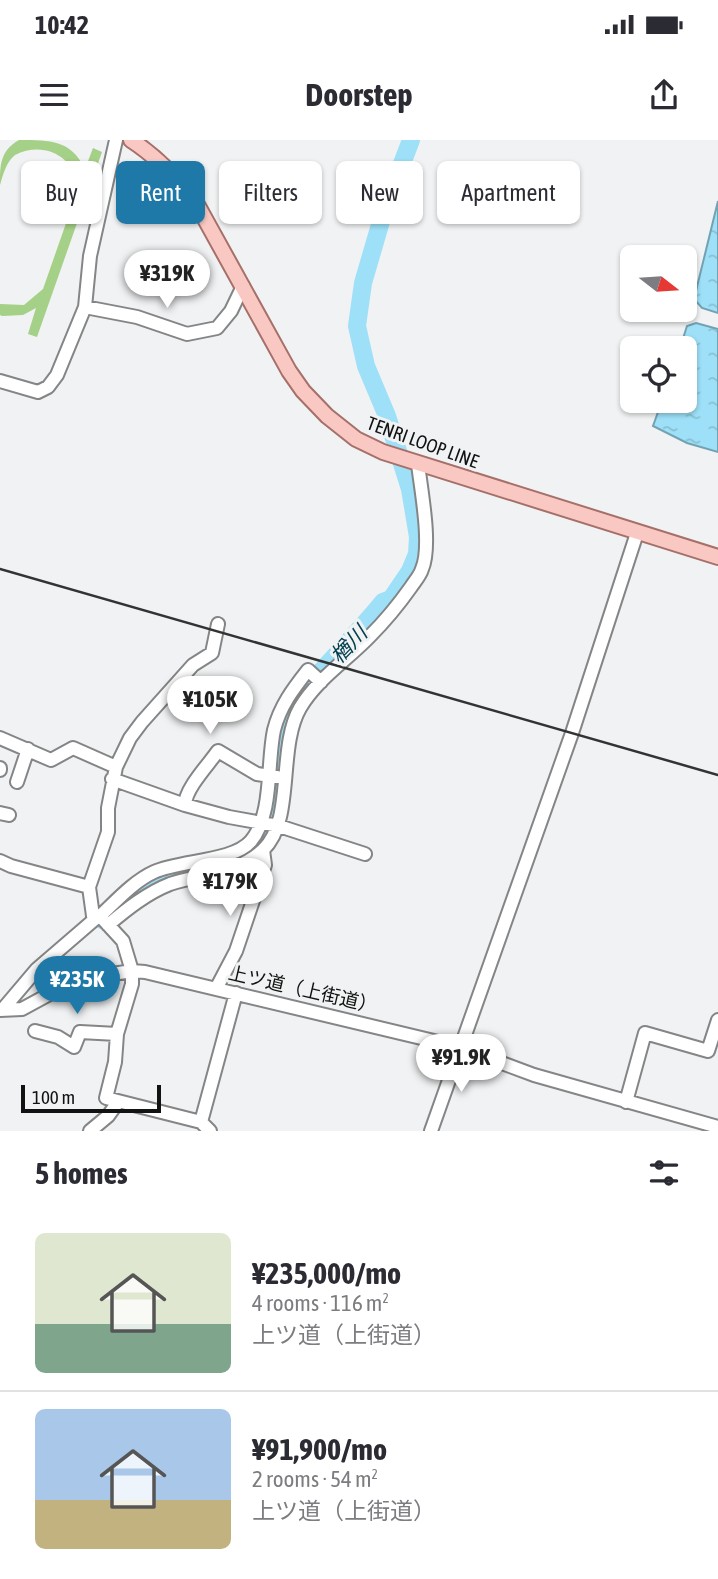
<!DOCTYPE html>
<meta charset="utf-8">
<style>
:root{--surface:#fff;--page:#f7f7f7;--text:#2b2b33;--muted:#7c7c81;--line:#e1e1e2;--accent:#1f79a8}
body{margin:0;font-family:"Asap Condensed","Noto Sans JP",sans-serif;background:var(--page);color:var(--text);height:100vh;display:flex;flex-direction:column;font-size:26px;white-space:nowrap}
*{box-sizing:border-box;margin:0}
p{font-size:23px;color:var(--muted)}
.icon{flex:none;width:38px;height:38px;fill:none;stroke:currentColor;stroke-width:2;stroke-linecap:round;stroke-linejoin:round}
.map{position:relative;height:991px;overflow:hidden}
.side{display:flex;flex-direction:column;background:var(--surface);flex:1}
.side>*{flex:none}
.hud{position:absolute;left:21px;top:21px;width:677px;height:63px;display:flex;gap:14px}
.needle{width:46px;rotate:107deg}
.controls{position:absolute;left:620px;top:105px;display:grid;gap:14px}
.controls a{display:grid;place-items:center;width:77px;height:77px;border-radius:10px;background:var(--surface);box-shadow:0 2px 5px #0004;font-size:35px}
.scale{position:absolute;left:21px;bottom:18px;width:140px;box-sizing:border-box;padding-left:7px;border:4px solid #111212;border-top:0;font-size:19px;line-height:24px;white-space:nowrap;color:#111212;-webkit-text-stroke:5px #f1f2f3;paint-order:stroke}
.price{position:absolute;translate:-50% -60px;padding:0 16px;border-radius:24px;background:#fff;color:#222;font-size:23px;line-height:46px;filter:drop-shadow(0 2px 4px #0008)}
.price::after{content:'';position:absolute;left:50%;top:42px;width:21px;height:16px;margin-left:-10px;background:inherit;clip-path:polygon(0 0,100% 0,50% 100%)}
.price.current{background:var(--accent);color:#fff}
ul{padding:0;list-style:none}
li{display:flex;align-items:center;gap:21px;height:175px;padding:0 35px}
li+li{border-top:2px solid var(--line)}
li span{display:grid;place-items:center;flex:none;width:196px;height:140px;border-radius:10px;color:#555}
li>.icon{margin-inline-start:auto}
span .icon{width:84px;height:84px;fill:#fffc;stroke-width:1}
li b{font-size:30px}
h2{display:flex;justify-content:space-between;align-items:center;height:84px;padding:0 35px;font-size:30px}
.pill{padding:0 24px;border-radius:10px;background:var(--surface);box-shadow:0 2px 5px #0004;font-size:24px;line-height:63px}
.pill.current{background:var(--accent);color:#fff}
.status{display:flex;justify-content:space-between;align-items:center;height:49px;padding:0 35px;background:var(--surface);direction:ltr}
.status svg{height:19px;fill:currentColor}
header{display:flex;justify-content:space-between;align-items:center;height:91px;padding:0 35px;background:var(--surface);font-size:32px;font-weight:700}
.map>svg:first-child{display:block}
</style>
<div class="status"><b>10:42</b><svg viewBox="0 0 49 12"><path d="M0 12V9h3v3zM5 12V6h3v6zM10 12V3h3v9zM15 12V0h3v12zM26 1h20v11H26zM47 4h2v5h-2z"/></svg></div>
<header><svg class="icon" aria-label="menu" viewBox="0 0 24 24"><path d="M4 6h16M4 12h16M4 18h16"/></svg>Doorstep<svg class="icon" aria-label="share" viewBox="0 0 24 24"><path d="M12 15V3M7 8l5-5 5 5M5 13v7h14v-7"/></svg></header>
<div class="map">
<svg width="718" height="991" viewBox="0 0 718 991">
<defs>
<pattern id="water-ripples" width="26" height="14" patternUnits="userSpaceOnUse" patternTransform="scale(1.75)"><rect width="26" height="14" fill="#9de0f7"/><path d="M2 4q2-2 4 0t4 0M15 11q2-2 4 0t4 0" fill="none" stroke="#86bfd3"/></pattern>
</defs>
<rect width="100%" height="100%" fill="#f1f2f3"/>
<!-- grass -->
<path fill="#a5d087" d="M19,0c32,0 52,0 66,29l8,-21 9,4 -65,185 -9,-3 8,-26 -13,7 -21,1 -2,-1v-11l24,1 19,-16 35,-100c-2,-32 -34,-49 -63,-34 -9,7 -12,20 -15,30 0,-20 0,-34 19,-45z"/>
<!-- water -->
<path fill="url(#water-ripples)" stroke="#73a2b2" stroke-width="2" d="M718,61v112l-16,-5 -8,-9z
M696,183l22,6v123l-31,-9 -34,-17 9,-25h22v-53h-4l7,-22z"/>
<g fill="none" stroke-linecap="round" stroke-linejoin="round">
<!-- river -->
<path stroke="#9de0f7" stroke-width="18" d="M102,780c19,-15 38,-36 60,-45 33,-14 81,-4 103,-38 21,-33 6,-88 24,-126 8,-18 24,-31 37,-45 19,-21 39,-42 57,-64l8,-3 19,-28 7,-17 1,-17 -8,-48 -23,-73 -21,-50 -9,-40 6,-43 21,-72 27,-71"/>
<!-- minor casing -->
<g stroke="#848586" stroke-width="16">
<path id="minor" d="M85,167l52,10 50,17 30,-6 14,-17 12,-25
M0,241l38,11 10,-5 9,-12 28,-68 5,-51 26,-116
M0,598l51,22 22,-12 43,19
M0,628v2
M112,639l73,26 44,12 50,9 86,28
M17,642l11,-33
M185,665c0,-16 23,-40 33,-54l39,23 20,3
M0,673l9,2
M0,721l11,5 78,21
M100,776c16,-15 34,-35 54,-44 26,-12 79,-10 97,-31 22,-26 16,-79 23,-111 6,-24 19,-41 34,-60l13,12
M108,785c19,-16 39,-32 62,-41 33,-11 67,-10 93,-34 32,-30 14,-102 37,-142 17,-29 47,-48 70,-72 15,-15 29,-32 41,-49 3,-5 9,-11 11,-18 10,-23 -1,-79 -4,-105
M216,849l20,-38 29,-86 -2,-15
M3,869l34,-40 58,-50
M0,870l22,-1 46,-25 25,-7 39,-6 13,1 314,75 75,28 184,52
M35,891l23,6 16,10 6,-15 37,2
M626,962l19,-69 63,18 10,-31
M201,982l35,-129
M90,991l18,-15 10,-14
M210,991l-9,-9 -95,-24 9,-36 2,-28 15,-50v-13l-9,-30 -23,-25 -5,3 -2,-3 -4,-29 19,-55v-24l8,-41 14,-29 12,-16 51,-57 19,-12 6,-29
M431,991l141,-398 65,-200"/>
</g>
<!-- major casing -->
<g stroke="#a6706a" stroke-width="18">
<path id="major" d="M131,0c25,16 44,36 63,59l95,172 14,20 24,25 29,23 27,13 335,105"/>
</g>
<!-- minor -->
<use href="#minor" stroke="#fff" stroke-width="12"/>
<!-- major -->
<use href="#major" stroke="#fac8c2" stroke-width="14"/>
<!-- rail -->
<path stroke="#323333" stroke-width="2.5" d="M0,429l718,206"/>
</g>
<g text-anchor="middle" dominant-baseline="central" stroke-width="6" stroke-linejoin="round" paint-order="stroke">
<!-- street labels -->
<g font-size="19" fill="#111212" stroke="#f1f2f3">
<text transform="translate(423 302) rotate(20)">TENRI LOOP LINE</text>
<text transform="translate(303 849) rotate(13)">上ツ道（上街道）</text>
</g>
<!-- water labels -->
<g font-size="21" font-style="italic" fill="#034050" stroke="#f1f2f3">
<text transform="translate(348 504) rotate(-46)">楢川</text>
</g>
</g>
</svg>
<div class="controls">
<a><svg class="needle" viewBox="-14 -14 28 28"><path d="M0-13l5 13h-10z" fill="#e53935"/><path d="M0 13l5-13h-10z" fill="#7c7c81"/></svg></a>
<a><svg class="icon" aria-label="locate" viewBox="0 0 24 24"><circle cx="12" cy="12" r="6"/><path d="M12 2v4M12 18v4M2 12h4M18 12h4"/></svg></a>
</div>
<div class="scale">100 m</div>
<b class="price" style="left:167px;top:170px">¥319K</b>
<b class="price" style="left:210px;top:596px">¥105K</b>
<b class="price" style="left:230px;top:778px">¥179K</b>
<b class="price current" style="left:77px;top:876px">¥235K</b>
<b class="price" style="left:461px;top:954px">¥91.9K</b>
<div class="hud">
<a class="pill">Buy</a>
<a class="pill current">Rent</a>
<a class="pill">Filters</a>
<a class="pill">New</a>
<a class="pill">Apartment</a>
</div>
</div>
<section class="side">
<h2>5 homes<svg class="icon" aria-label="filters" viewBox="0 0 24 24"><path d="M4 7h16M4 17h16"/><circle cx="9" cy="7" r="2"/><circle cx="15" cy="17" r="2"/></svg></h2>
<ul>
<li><span style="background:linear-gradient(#dfe7d0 65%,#7fa58c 0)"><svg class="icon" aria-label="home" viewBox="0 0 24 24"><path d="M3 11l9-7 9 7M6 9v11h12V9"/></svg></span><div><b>¥235,000/mo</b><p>4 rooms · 116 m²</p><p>上ツ道（上街道）</p></div></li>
<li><span style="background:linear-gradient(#a9c7e8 65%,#c2b280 0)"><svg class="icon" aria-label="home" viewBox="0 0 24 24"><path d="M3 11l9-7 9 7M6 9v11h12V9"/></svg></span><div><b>¥91,900/mo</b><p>2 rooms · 54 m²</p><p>上ツ道（上街道）</p></div></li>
</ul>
</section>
